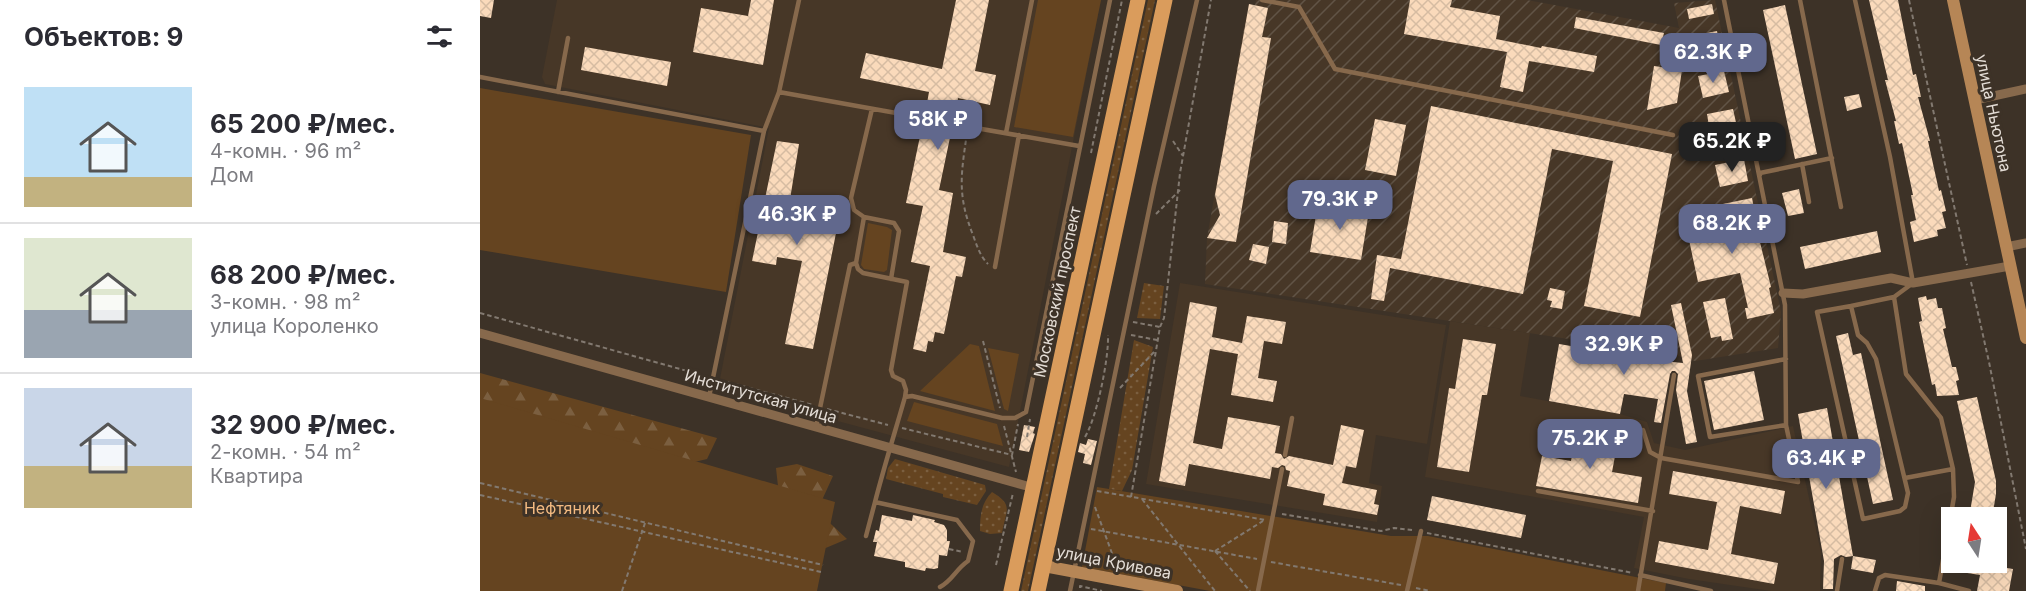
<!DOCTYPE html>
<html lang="ru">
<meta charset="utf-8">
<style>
:root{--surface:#fff;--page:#f7f7f7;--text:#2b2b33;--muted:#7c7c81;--line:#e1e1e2;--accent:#61688d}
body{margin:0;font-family:Inter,sans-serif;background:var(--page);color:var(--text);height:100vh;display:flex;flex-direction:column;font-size:22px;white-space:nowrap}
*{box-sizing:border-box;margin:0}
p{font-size:20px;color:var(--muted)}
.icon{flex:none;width:33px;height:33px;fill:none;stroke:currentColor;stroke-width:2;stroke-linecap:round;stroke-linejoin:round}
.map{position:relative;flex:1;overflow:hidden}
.side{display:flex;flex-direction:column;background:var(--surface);width:480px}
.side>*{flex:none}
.needle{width:39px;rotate:348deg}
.buttons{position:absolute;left:1461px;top:507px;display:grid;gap:12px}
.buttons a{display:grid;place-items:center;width:66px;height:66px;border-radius:0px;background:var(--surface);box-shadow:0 6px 24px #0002;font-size:30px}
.price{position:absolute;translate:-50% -51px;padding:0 14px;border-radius:12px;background:var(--accent);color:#fff;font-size:20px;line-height:39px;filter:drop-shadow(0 2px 3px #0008)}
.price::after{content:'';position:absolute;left:50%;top:36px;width:18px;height:14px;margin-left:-9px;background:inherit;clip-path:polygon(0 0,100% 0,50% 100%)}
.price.active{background:#222;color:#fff}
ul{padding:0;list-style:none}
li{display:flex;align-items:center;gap:18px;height:150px;padding:0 24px}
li+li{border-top:2px solid var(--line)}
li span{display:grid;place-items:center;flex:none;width:168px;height:120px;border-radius:0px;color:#555}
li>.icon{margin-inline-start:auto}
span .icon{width:72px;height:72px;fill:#fffc;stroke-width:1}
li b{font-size:26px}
h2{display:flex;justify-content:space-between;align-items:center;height:72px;padding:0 24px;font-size:26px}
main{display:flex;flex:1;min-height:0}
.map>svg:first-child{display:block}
</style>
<main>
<section class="side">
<h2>Объектов: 9<svg class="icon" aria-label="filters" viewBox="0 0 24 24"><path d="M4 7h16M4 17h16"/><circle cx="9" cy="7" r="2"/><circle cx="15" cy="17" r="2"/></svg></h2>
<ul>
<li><span style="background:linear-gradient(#bfe0f5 75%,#c2b280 0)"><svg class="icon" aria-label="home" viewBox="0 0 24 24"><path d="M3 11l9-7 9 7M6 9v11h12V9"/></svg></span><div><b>65 200 ₽/мес.</b><p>4-комн. · 96 m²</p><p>Дом</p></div></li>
<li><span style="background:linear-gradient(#dfe7d0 60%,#9aa5b1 0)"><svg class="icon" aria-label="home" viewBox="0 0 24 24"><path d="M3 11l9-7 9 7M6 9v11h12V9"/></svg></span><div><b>68 200 ₽/мес.</b><p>3-комн. · 98 m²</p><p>улица Короленко</p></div></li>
<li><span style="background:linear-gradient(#c9d6e8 65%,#c2b280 0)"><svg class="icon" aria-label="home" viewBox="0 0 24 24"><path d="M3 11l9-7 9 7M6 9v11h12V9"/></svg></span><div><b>32 900 ₽/мес.</b><p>2-комн. · 54 m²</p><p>Квартира</p></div></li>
</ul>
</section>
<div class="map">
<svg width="1546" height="591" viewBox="0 0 1546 591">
<defs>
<pattern id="industrial-furrows" width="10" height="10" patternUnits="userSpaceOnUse" patternTransform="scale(1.5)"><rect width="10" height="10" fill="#473727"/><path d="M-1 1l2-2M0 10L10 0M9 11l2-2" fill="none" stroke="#615446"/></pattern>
<pattern id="grass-dots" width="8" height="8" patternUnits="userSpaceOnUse" patternTransform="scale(1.5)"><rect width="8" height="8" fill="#654420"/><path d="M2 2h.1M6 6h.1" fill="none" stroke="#7b5f40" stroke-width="1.8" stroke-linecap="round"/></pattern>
<pattern id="forest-firs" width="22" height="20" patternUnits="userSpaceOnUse" patternTransform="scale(1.5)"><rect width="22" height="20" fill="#654420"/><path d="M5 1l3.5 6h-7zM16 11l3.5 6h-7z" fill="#7b5f40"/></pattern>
<pattern id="building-cross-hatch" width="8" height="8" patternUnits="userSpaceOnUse" patternTransform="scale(1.5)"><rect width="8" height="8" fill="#fadabb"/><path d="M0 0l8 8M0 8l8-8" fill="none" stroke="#d6bca2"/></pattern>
</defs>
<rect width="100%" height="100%" fill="#3d3227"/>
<!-- built -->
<path fill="#473727" d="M77,0h544l-92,467 -291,-78 51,-261 -224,-44 -3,-7z
M700,283l266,42 -19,119 -51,-9 -7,48 13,3 -5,36 -231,-38z
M970,321l80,12 -10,63 100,18 27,8 7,21 31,7 108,-24 28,126 -1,39h-49l-82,-12 -55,-11 10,-51 -219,-40z"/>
<!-- industrial -->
<path fill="url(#industrial-furrows)" d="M776,0h271l152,28 -5,-25 41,-3 66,312 -3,36 -83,13 -20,-6 -470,-71 2,-46 36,-205 6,-29 6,1z"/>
<!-- grass -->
<path fill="url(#grass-dots)" d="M668,0h7l-127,591h-7z
M664,283l20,3 -4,33 -23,-1z
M654,340l19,7 -21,123 -10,21 -13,-2z
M415,459l90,26 1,6 -9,14 -34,-8v-3l-57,-15 2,-11z
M512,492c22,13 14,18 10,41l-12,1 -10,-3c0,-15 1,-28 12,-39z"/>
<!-- forest -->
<path fill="url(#forest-firs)" d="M0,373l237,65 -10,21 -17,4 89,32 -3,-27 21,-4 36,12 -16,35 30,28 -38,16 -329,-130z"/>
<!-- park -->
<path fill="#654420" d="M558,0h63l-28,137 -59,-10z
M0,88l271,47 -25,157 -246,-42z
M388,223l19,4 5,3 -5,40 -3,2 -20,-3 -3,-4z
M490,344l9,2 16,65 -75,-20z
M508,348l31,6 -11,57 -4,-2z
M0,398l355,104 -18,89h-337z
M434,402l83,22 6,22 -96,-25z
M617,487l294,49h37l238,47 -1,8h-455l-128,-24z"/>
<!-- building -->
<path fill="url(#building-cross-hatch)" d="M0,0h14l-3,18 -11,-2z
M271,0h23l-11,65 -70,-13 8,-44 47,8z
M476,0h33l-14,71 21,4 -6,30 -32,-7 -4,22 -5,3 3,5 -13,62 14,3 -10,59 23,5 -4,20 -6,-1 -12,58 -9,-2 -2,10 -5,-1 -2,11 -13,-3 17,-83 -19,-4 12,-56 -17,-3 17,-81 5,-3 -3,-5 4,-22 -69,-14 6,-25 76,16z
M930,0h42l-2,7 50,9 -4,23 45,9 1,-2 55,10 -3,16 -65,-11 -6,31 -23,-5 7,-35 -103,-18z
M1389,0h29l15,75 3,-1 5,23h-3l12,44h-2l11,50 2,-1 5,21 -4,1 4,16 -9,2 1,6 -24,6 -4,-20 6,-2 -5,-25h2l-11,-52 -3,1 -5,-23h2l-11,-41h3z
M769,4l19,4 -6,29 9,1 -35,204 -29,-4 13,-23 -5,-20z
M1232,4l2,10 -25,5 -2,-10z
M1305,5l32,149 -22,5 -32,-149z
M1096,17l88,16 -3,12 -87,-17z
M1237,31l4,22 -25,5 -4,-22z
M105,47l86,15 -4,24 -86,-16z
M1174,66l28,4 -5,33 -30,7z
M1244,71l5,21 -26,6 -5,-22z
M1379,94l3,13 -15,4 -3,-14z
M951,106l241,48 -32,163 -56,-11 29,-145 -61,-12 -29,145 -133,-26 -6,33 -13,-2 6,-44 24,4z
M1253,109l4,18 -27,6 -3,-19z
M895,119l31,6 -10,51 -31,-6z
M297,141l22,3 -14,86 22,4 5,-27 28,6 -27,136 -28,-5 17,-83 -25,-4 -1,8 -24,-4z
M1264,159l4,22 -28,6 -5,-22z
M1319,189l5,24 -16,3 -6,-23z
M1272,198l4,20 -37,7 3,17 36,-8 13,53 -2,1 5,25 -27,6 -2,-11h3l-8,-35 -42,9 -13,-61 35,-8 -2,-8z
M838,203l51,8 -8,49 -51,-8z
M794,221l14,2 -2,21 -14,-2z
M1397,231l4,21 -76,17 -5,-22z
M773,244l16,3 -3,17 -17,-4z
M1070,288l15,3 -3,18 -12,-2 2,-6 -5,-1z
M1446,296l1,4 9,-2 2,10h4l4,20 -3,1 9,38h4l3,13 -3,1 3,14 -22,1 -2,-12 -3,1 -13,-63 3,-1 -4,-23z
M1245,298l8,41 -11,2 -1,-5 -10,2 -8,-36z
M710,302l27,5 -5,30 30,6 5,-27 39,6 -4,22 -18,-3 -6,37 19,3 -4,21 -42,-7 7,-41 -28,-5 -17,94 29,6 6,-32 52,9 -5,27 6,1 3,5 5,-3 44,9 8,-40 23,5 -8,38 -10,-2 -4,17 35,7 -3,14 5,1 -2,10 -54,-10 2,-11 -38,-8 3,-15 -4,-1 -1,-4 -3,-1 -4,3 -6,-1 -2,12 -81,-15 -4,22 -26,-5z
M1201,303l11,52 -5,36 10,51 -11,2 -10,-54 2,-16 -3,-3h-3l-2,3 -9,49 -7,-1 4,-23 -34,-5 -4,20 -71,-13 10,-57 54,9 2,-18 30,4 -2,20 40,4 -12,-58z
M1368,333l5,22 8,-2 32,147 -20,4 -37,-168z
M983,339l33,5 -9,51h-5l-13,77 -32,-5 12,-79 6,1z
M1274,371l10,49 -50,10 -10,-49z
M1497,397l19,84v13l-4,24h-23l6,-36 -18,-81z
M1347,408l26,148 -7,1 -5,-2 -7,4 -1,30h-10l1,-28 -26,-147z
M544,425l11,2 -2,6 2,1 -6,18 -10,-2z
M1097,428l42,7 -7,37 30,5 -4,26 -102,-17 6,-30 29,5z
M608,439l9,2 -6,24 -8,-2 2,-9 -7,-2 2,-9 6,2z
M1193,471l112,20 -4,23 -41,-8 -9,48 47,9 -4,21 -119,-22 4,-21 49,9 9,-48 -48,-8z
M952,496l94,19 -5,23 -94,-18z
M402,515l30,6 1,-6 22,5 -1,2 10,3 3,5v11h3l-3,15 -8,-1 -1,13 -4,1 -8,-1 -1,3 -20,-4v-5l-31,-6 3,-14h-4l3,-12 3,1z
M1373,556l23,4 -3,13 -22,-4z
M1482,562h22v2l29,5 -4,22h-32l3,-16 -19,-3z
M1417,581l28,5v5h-29z"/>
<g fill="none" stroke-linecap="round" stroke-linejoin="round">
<!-- path -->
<path stroke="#827970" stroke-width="2" stroke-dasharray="4.5 3" stroke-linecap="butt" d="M1429,0l58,265
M487,133c-6,41 -10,62 6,102 4,11 7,21 15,29
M693,141l10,15
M611,153l31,-153
M676,214l24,-24
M1491,282l18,80 37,187
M0,313l225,63
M653,322l27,5
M651,335l26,5
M503,341l17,67
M240,380l93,25
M640,388l35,-37
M347,409l61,16
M524,426l12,46
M422,428l110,27 6,-31
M547,437l3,-18
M605,437c12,-20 24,-79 23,-102
M0,483l343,82
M617,491l169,29
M0,495l341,77
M651,497l29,-170 4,-9 16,-145 31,-173
M662,499l73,92
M615,507l22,60
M802,514l99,17 13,-3 18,2
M611,529l166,30
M947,533l206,40
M469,549l14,3
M735,551l48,-30
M735,551l35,40
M791,562l130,23
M516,565l17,-72
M600,588v-2l22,5
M936,588l14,3
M142,591l23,-68"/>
<!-- lane -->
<path stroke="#87694c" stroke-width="4.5" d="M782,0l37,7 36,62 338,66
M1320,0l41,207
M1375,0l35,157 23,126 -19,14 12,77 35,44 12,51 1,28 -15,86 30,8
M0,77l284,54
M78,92l10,-54
M299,92l145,26
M392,109l-21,89 3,12 10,7 -8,46 2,6 5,4 44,9 -16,88 2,6 10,5 3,9 -1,7
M473,124l126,22
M526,133l26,-133
M1322,164l7,38
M1280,175v-2l72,-15
M384,217l30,6 5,8 -8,48
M515,267l24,-132
M1371,306l7,29 9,8 9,16 32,134 -3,14 -5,4 -37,8 -46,-207z
M1371,306l43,-9
M229,397l55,-266 15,-39 20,-92
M1306,425l-76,12 -12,-61 88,-17
M336,427l34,-162 6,-2
M1163,430l7,22 11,6 137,24 -12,-57 -1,-120 -61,-305
M805,455l7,-37
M1425,478l48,-9
M1058,491l115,20
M386,536l9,-34
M1160,575l71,16
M460,587c13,-7 15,-17 28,-26l5,-20 -16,-21 -82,-18c9,-35 20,-70 30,-105l7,-1 90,22h13l11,-6 84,-412
M590,591l84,-405 43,-186
M778,591l24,-122
M927,591l14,-60
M1158,591l36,-216
M1357,591l5,-32
M1395,591l4,-13 6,-3 54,8"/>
<!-- street -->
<path stroke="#87694c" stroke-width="9" d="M1495,100l51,-11
M1526,247l20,-4
M1303,293l20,1 88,-16 22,5 97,-17
M0,333l554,155"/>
<!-- secondary -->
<path stroke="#b68656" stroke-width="12" d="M1473,0l73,338
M564,566l133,25"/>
<!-- primary -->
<path stroke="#da9c5c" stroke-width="15" d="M531,591l127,-591
M558,591l127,-591"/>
</g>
<g text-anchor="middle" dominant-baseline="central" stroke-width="6" stroke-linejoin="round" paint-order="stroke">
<!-- street labels -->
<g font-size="16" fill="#e4ddd6" stroke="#3d3227">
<text transform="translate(1514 113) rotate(78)">улица Ньютона</text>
<text transform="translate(577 292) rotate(-78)">Московский проспект</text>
<text transform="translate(281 396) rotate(16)">Институтская улица</text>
<text transform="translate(634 562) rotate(11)">улица Кривова</text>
</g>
<!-- park labels -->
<g font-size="16" fill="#f3ba81" stroke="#3d3227">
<text x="82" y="508">Нефтяник</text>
</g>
</g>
</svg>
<div class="buttons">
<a><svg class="needle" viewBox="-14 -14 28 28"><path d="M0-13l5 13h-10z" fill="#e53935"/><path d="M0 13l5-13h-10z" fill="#7c7c81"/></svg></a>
</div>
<b class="price" style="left:1233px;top:84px">62.3K ₽</b>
<b class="price" style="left:458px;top:151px">58K ₽</b>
<b class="price active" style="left:1252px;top:173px">65.2K ₽</b>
<b class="price" style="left:860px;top:231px">79.3K ₽</b>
<b class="price" style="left:317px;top:246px">46.3K ₽</b>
<b class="price" style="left:1252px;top:255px">68.2K ₽</b>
<b class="price" style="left:1144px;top:376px">32.9K ₽</b>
<b class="price" style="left:1110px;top:470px">75.2K ₽</b>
<b class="price" style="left:1346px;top:490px">63.4K ₽</b>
</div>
</main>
